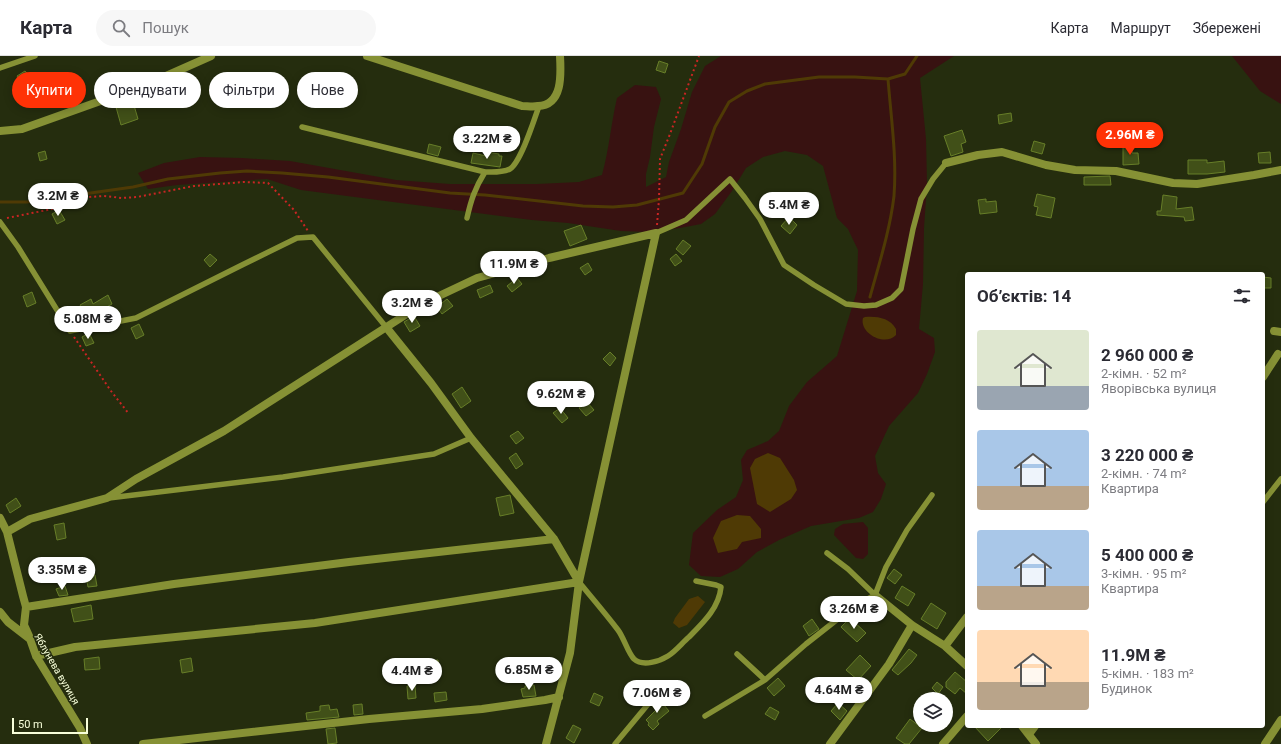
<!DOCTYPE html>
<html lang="uk">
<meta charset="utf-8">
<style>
:root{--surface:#fff;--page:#f7f7f7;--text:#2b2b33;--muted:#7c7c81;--line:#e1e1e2;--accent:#ff3206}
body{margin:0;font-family:Roboto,sans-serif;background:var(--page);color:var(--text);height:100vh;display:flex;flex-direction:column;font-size:15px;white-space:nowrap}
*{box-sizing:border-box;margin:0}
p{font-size:13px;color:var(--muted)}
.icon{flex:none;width:22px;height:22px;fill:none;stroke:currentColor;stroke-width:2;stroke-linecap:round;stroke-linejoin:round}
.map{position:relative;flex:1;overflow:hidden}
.details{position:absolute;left:965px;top:216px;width:300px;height:456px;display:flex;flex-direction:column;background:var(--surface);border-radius:4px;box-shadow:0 2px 10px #0003}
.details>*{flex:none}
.top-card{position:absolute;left:12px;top:16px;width:380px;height:36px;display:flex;gap:8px}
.fabs{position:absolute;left:913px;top:636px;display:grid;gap:8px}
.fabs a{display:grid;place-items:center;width:40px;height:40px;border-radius:50%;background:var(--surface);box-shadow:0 2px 10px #0003;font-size:20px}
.scale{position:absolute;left:12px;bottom:10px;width:76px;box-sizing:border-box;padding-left:4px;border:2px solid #f8ffda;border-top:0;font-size:11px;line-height:14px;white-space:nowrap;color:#f8ffda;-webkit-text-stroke:3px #252d0e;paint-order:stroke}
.price{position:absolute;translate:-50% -34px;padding:0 9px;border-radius:14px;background:#fff;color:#222;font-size:13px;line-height:26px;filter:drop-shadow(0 1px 2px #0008)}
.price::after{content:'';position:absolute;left:50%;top:24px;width:12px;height:9px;margin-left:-6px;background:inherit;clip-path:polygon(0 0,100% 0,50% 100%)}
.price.current{background:var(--accent);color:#fff}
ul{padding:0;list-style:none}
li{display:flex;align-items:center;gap:12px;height:100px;padding:0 12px}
li span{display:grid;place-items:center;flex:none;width:112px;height:80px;border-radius:4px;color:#555}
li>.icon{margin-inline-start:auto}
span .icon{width:48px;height:48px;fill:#fffc;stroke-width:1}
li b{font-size:17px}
h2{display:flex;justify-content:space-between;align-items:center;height:48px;padding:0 12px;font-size:17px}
.pill{padding:0 14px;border-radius:18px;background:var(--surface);box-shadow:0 2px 10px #0003;font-size:14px;line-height:36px}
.pill.current{background:var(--accent);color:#fff}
header{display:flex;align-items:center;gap:24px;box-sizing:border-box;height:56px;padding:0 20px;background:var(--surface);border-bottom:1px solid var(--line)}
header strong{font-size:19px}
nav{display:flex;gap:22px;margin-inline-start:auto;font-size:14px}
.search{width:280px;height:36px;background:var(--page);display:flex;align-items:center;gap:10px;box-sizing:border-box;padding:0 14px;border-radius:22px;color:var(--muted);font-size:15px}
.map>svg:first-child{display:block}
</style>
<header>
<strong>Карта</strong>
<div class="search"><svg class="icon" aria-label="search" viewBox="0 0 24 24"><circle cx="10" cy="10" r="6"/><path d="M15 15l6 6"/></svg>Пошук</div>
<nav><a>Карта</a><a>Маршрут</a><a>Збережені</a></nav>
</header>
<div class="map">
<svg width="1281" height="688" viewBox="0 0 1281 688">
<rect width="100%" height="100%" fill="#252d0e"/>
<!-- green -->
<path fill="#381211" d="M721,0h233l-34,22 6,61 1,45 -3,44 -1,56 -4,45 15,9 1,14 -8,22 -9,19 -29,33 -14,30 3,17 8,11 -5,15 -8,13 -14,6 -48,8 -32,14 -22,12 -19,17 -18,8 -19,-1 -12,-11 4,-32 24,-23 19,-13 7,-17 -2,-20 6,-10 21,-9 11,-10 10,-25 18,-24 30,-26 20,-65 1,-41 -10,-21 -11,-11 -14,-52 -16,-11 -22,-4 -22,6 -17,11 -14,23 -17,23 -14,10 -21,4 -31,4 -28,-1 -53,-8 -36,-3 -231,-30 -34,-11 -90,6 -29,4 -10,-16 26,-10 36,-6 42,1 48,3 106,19 54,4h87l42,-2 23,-7c7,-25 9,-51 15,-77l18,-13 21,2 5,12 -7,28 -4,30 -4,17v13l20,-10 3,-15 12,-33 11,-37 13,-26z
M1232,0h49v48l-21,-13z
M863,466l5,6v26l-5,5 -7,-1 -22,-23 1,-6 8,-5z"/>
<!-- water -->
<path fill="#4f3a05" d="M865,261c12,-1 25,1 31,12v6c-11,12 -37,-2 -33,-17z
M768,397l12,5 14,22 3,10 -6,9 -21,13 -13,-8 -7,-36 5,-9z
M737,459l13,1 11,13v9l-19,4 -5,7 -19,4 -5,-15 8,-17z
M698,540l7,6 -18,23 -8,3 -6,-5 2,-5 14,-19z"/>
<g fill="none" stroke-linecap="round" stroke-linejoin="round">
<!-- stream -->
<path stroke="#4f3a05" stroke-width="3" d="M0,146h27l106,-15 35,-8 52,-6 27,-2 35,2 46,4 122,16 35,2 98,11 30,1 24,-2 46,-12 19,-29 13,-37 14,-25 18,-11 18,-7 54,-7h36l33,2 17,-5 12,-18
M870,241c9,-33 20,-67 24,-101 3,-39 -3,-78 -6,-117"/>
</g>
<!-- building -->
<path fill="#415018" stroke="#677e28" d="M659,5l9,3 -3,9 -9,-3z
M25,15l5,6 -8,6 -5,-7z
M133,46l5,17 -17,6 -5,-18z
M1011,57l1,8 -13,3 -1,-9z
M962,74l4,12 -5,2 2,8 -12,4 -7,-20z
M1034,85l11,3 -3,10 -11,-3z
M429,88l12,3 -3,9 -11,-3z
M1123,90h9v7h6l1,11 -16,1z
M45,95l2,8 -7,2 -2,-8z
M487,96l12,2v2h3l-2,11 -29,-4 2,-10 13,3z
M1270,96l1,11h-12l-1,-10z
M1188,104h19v3l17,-2 1,11 -18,2h-19z
M1110,120l1,9h-27v-8z
M1037,138l18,4 -4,20 -15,-3 2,-8 -4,-1z
M1163,139l14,2 -1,12 16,-2 2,13 -9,1 -1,-4 -27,-2v-4h4z
M986,143v3l10,-1 1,11 -17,2 -2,-14z
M59,154l6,10 -8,4 -5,-10z
M789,161l8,8 -7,9 -9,-8z
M581,169l6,14 -17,7 -6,-15z
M683,184l8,6 -8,9 -7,-6z
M210,198l7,6 -7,7 -6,-7z
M676,198l6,7 -7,5 -5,-7z
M588,207l4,7 -7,5 -5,-7z
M1263,221l8,1v10h-8z
M517,222l5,6 -10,8 -5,-6z
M490,229l3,7 -13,6 -3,-8z
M32,236l4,11 -9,4 -4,-11z
M108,239l4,9 -23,13 -2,-3 -1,1 -6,-10 11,-6 2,5z
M447,243l6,7 -11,8 -5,-7z
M414,260l6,10 -10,6 -6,-10z
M139,268l5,11 -8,4 -5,-11z
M89,277l5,10 -8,3 -4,-9z
M610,296l6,6 -6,8 -7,-7z
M462,331l9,14 -10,7 -9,-14z
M587,346l7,8 -8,6 -7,-8z
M560,352l8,10 -6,5 -9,-10z
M518,375l6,7 -8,6 -6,-8z
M516,397l7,11 -7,5 -7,-11z
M510,439l4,18 -14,3 -4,-18z
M16,442l5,8 -11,7 -4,-8z
M64,467l2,15 -9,2 -3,-15z
M894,513l8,6 -7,9 -8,-6z
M95,519l2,11 -9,1 -2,-11z
M65,530l3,9 -9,1 -3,-7z
M902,530l13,8 -7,12 -13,-8z
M931,547l15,10 -9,16 -16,-10z
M91,549l2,14 -19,3 -3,-13z
M850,562l16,15 -9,9 -16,-15z
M812,563l7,10 -10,7 -6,-10z
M909,593l8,6 -6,8 -13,12 -6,-5z
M860,599l11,11 -13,14 -12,-10z
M99,601l1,12 -15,1 -1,-11z
M191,602l2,13 -11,2 -2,-13z
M438,604l1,8 -8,1 -1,-8z
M955,616l12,10v12l-7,-6 -5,6 -9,-7v-5z
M778,622l7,8 -11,10 -7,-8z
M937,626l6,5 -5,7 -6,-6z
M415,629l1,13 -8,1 -1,-13z
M534,629l2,11 -13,1 -2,-8 4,-1v-2z
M446,636l1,8 -12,2 -1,-9z
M594,637l9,4 -4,9 -9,-4z
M659,643l10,12 -12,10 2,3 -6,6 -5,-5 1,-2 -3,-3 10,-10 -4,-4z
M838,647l9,8 -7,9 -9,-9z
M362,648l1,10 -9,1 -1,-10z
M329,649l1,5 7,-1 2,8 -32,3 -1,-7 14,-2v-5z
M770,651l9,5 -4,8 -10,-6z
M910,663l12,9 -13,16h-4l-9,-6z
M573,669l8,4 -7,14 -8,-5z
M974,670h29l-15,15z
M335,672l2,15 -9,1 -2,-15z"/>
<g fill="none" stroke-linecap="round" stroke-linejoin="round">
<!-- path -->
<path stroke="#ca2523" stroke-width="2" stroke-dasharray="2 3" stroke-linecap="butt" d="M7,162l45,-9 37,-12 15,-1 18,2 15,-1 57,-11 50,-4 24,1 26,27 14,21
M657,169l2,-26 1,-40 10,-25 29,-78
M74,281l37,54 18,23"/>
<!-- lane -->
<path stroke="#869135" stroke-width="5.5" d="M0,12l35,-12
M302,71l183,45c8,0 17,1 25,-3 11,-7 24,-49 29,-63
M467,162c4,-18 8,-30 18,-46
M0,166l18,25 52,84 66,-13 106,-53 55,-27 16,-1 73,90
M656,177l30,-13 44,-41 15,19 15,21 24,46 30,20 32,19 18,2 12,-1 16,-7 9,-9 12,-60 8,-30 12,-20 13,-16
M109,442l174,-21 151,-23 37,-16
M1263,446l18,-23
M827,497l21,16 27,26
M579,526c13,16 26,31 39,48 6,8 10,23 16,29 9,8 26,2 34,-3 8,-5 14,-13 21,-19 14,-14 30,-29 32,-50l-5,-2 -20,-4
M737,598l28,26 41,-36 47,-37 22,-12 11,-28 21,-37 25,-35
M705,660l60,-36
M615,688l44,-53"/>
<!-- street -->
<path stroke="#869135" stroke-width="8" d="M367,0l155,50c5,0 11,1 16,0 25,-1 23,-32 22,-50
M0,75l22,-2 126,-45 63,-28
M946,107l32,-8 24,-3 44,13 29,5 41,1 57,12 24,1 57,-9 27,-5
M1274,275l7,1
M1263,321l15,-23
M0,462l7,14 16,64 3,11 -2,18 5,11
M7,476l23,-13 77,-21 29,-19 88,-48 200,-128 53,-25 72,-20 107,-25 -77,349 -9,71 -24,91
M875,539l37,30 33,21 22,20
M26,551l148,-23 175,-22 205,-23
M0,556l8,10 22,17 6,17 44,72 7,16
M945,590l22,-29
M36,600l39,-9 240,-24 264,-41 -25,-43 -83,-101 -40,-55 -45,-56
M1022,670l14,18
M1029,678l6,-8
M143,688l226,-25 113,-10 63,-9 14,-3
M830,688l59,-80 23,-39
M943,688l24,-28
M1265,688l16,-24"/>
</g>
<g text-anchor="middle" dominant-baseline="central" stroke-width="3" stroke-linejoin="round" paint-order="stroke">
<!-- street labels -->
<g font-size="10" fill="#f8ffda" stroke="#252d0e">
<text transform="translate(57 613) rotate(60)">Яблунева вулиця</text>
</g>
</g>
</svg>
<div class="fabs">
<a><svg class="icon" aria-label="layers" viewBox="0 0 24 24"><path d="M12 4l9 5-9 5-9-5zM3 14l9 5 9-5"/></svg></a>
</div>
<div class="scale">50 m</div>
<b class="price current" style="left:1130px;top:100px">2.96M ₴</b>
<b class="price" style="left:487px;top:104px">3.22M ₴</b>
<b class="price" style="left:58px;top:161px">3.2M ₴</b>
<b class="price" style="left:789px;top:170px">5.4M ₴</b>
<b class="price" style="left:514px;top:229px">11.9M ₴</b>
<b class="price" style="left:412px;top:268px">3.2M ₴</b>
<b class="price" style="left:88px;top:284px">5.08M ₴</b>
<b class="price" style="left:561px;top:359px">9.62M ₴</b>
<b class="price" style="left:62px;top:535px">3.35M ₴</b>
<b class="price" style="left:854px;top:574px">3.26M ₴</b>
<b class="price" style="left:529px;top:635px">6.85M ₴</b>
<b class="price" style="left:412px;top:636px">4.4M ₴</b>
<b class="price" style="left:839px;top:655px">4.64M ₴</b>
<b class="price" style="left:657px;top:658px">7.06M ₴</b>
<div class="top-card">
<a class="pill current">Купити</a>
<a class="pill">Орендувати</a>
<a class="pill">Фільтри</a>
<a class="pill">Нове</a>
</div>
<section class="details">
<h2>Об’єктів: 14<svg class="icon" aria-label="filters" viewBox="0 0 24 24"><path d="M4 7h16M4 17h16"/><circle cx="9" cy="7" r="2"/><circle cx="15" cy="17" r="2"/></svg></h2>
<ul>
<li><span style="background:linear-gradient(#dfe7d0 70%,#9aa5b1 0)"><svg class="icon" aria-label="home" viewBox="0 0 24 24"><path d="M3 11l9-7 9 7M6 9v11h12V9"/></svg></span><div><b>2 960 000 ₴</b><p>2-кімн. · 52 m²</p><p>Яворівська вулиця</p></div></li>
<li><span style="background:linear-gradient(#a9c7e8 70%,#b9a48a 0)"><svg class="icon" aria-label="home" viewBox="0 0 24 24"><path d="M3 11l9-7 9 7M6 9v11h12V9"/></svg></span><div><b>3 220 000 ₴</b><p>2-кімн. · 74 m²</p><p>Квартира</p></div></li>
<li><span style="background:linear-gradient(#a9c7e8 70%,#b9a48a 0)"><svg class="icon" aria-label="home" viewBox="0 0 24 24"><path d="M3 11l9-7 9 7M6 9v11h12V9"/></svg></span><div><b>5 400 000 ₴</b><p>3-кімн. · 95 m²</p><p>Квартира</p></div></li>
<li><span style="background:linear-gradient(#ffd9b3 65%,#b9a48a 0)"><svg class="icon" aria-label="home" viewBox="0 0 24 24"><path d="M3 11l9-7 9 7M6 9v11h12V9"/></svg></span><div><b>11.9M ₴</b><p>5-кімн. · 183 m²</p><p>Будинок</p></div></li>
</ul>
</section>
</div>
